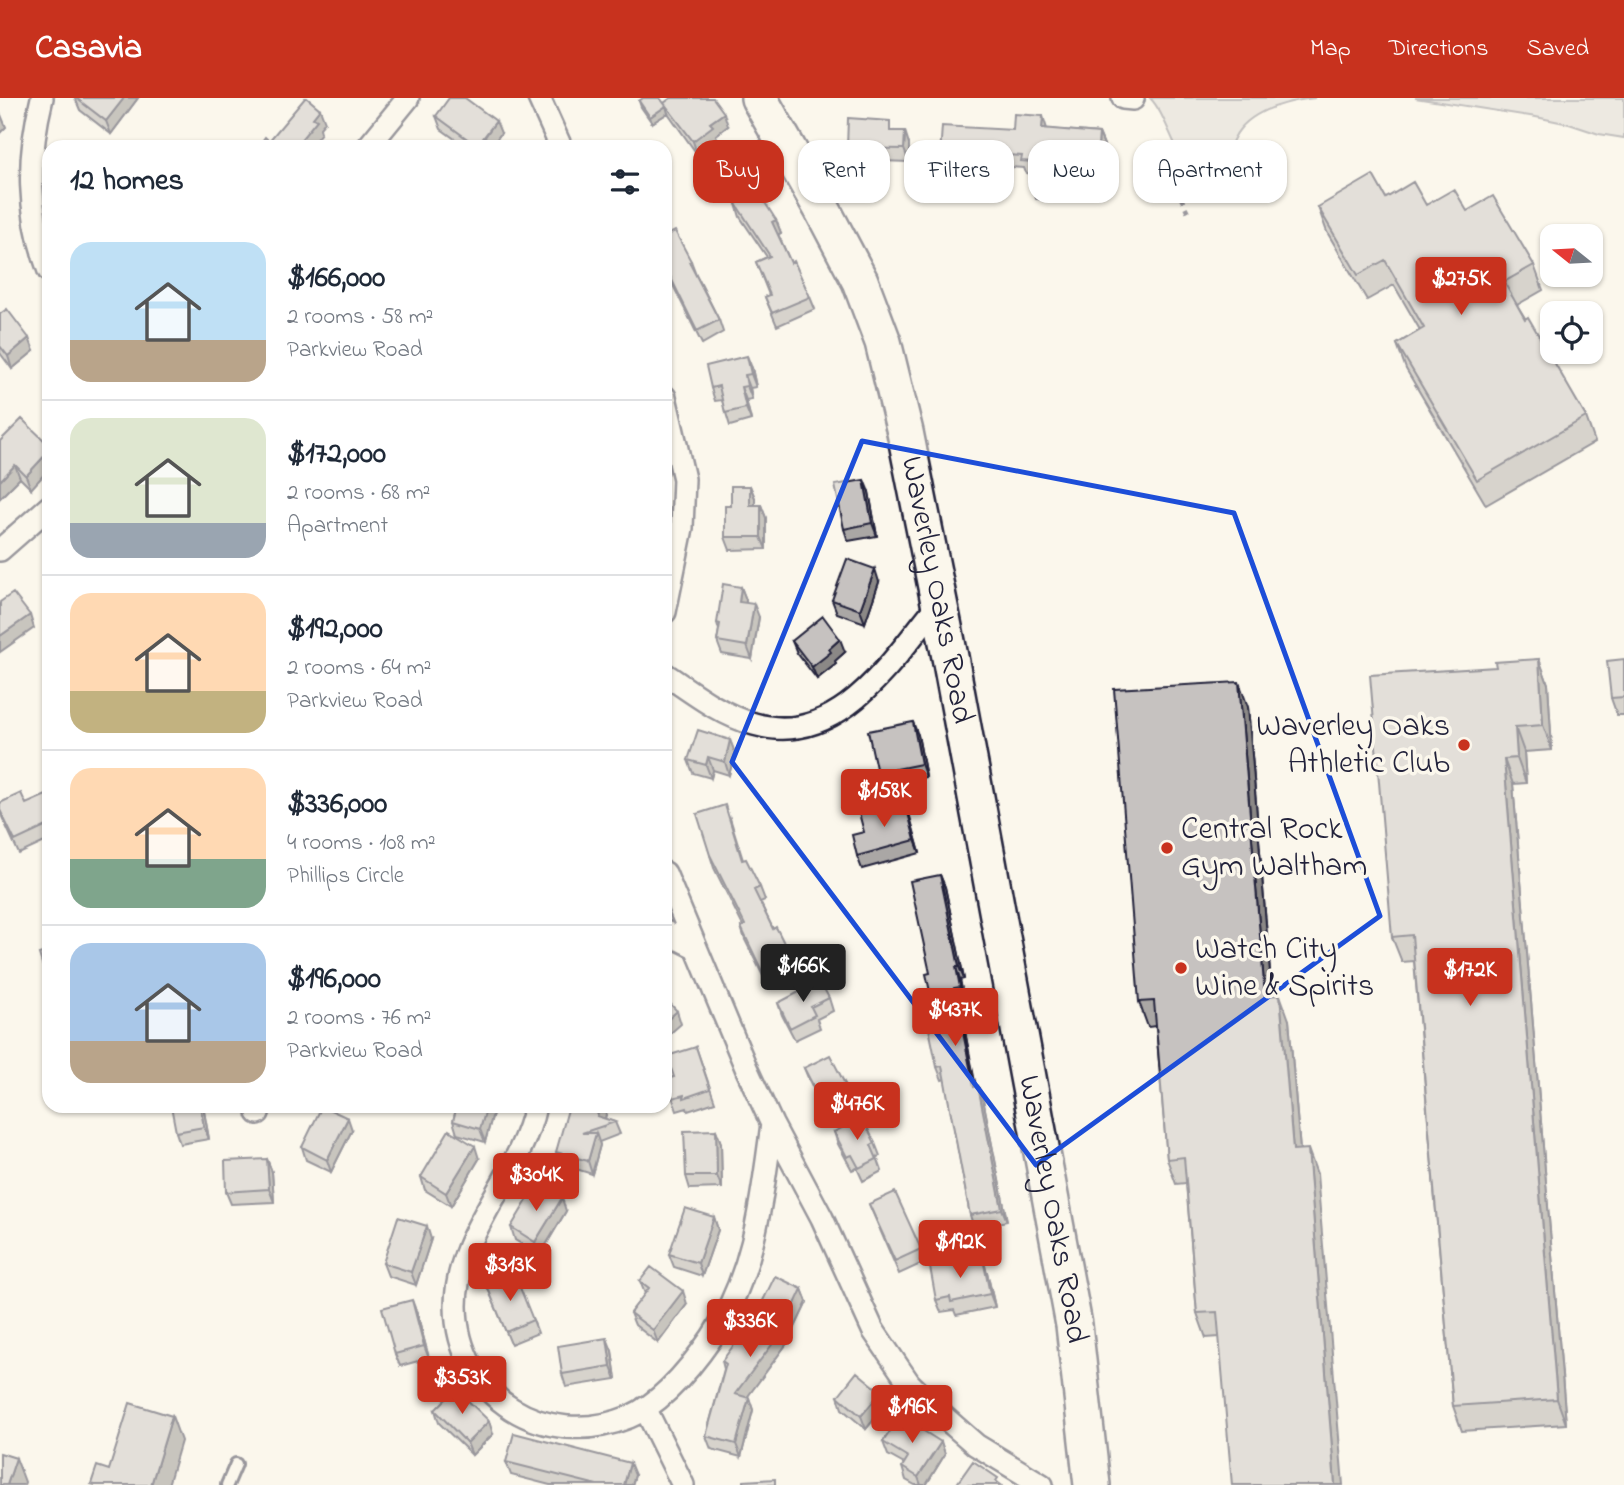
<!DOCTYPE html>
<meta charset="utf-8">
<style>
:root{--surface:#fff;--page:#f6f6f7;--text:#1f2937;--muted:#747a83;--line:#e0e1e3;--accent:#c8321e}
body{margin:0;font-family:"Indie Flower",sans-serif;background:var(--page);color:var(--text);height:100vh;display:flex;flex-direction:column;font-size:26px;white-space:nowrap}
*{box-sizing:border-box;margin:0}
p{font-size:23px;color:var(--muted)}
.icon{flex:none;width:38px;height:38px;fill:none;stroke:currentColor;stroke-width:2;stroke-linecap:round;stroke-linejoin:round}
.map{position:relative;flex:1;overflow:hidden}
.side{position:absolute;left:42px;top:42px;width:630px;height:973px;display:flex;flex-direction:column;background:var(--surface);border-radius:21px;box-shadow:0 2px 5px #0004}
.side>*{flex:none}
.top-card{position:absolute;left:693px;top:42px;width:665px;height:63px;display:flex;gap:14px}
.needle{width:46px;rotate:288deg}
.tools{position:absolute;left:1540px;top:126px;display:grid;gap:14px}
.tools a{display:grid;place-items:center;width:63px;height:63px;border-radius:14px;background:var(--surface);box-shadow:0 2px 5px #0004;font-size:35px}
.price{position:absolute;translate:-50% -60px;padding:0 16px;border-radius:7px;background:var(--accent);color:#fff;font-size:23px;line-height:46px;filter:drop-shadow(0 2px 4px #0008)}
.price::after{content:'';position:absolute;left:50%;top:42px;width:21px;height:16px;margin-left:-10px;background:inherit;clip-path:polygon(0 0,100% 0,50% 100%)}
.price.selected{background:#222;color:#fff}
ul{padding:0;list-style:none}
li{display:flex;align-items:center;gap:21px;height:175px;padding:0 28px}
li+li{border-top:2px solid var(--line)}
li span{display:grid;place-items:center;flex:none;width:196px;height:140px;border-radius:21px;color:#555}
li>.icon{margin-inline-start:auto}
span .icon{width:84px;height:84px;fill:#fffc;stroke-width:1}
li b{font-size:30px}
h2{display:flex;justify-content:space-between;align-items:center;height:84px;padding:0 28px;font-size:30px}
.chip{padding:0 24px;border-radius:21px;background:var(--surface);box-shadow:0 2px 5px #0004;font-size:24px;line-height:63px}
.chip.selected{background:var(--accent);color:#fff}
header{display:flex;align-items:center;gap:42px;box-sizing:border-box;height:98px;padding:0 35px;background:var(--accent);color:#fff}
header strong{font-size:33px}
nav{display:flex;gap:38px;margin-inline-start:auto;font-size:24px}
.map>svg:first-child{display:block}
</style>
<header>
<strong>Casavia</strong>
<nav><a>Map</a><a>Directions</a><a>Saved</a></nav>
</header>
<div class="map">
<svg width="1624" height="1387" viewBox="0 0 1624 1387">
<rect width="100%" height="100%" fill="#fbf7ec"/>
<filter id="ink" filterUnits="userSpaceOnUse"><feTurbulence type="fractalNoise" baseFrequency=".0143" numOctaves="2"/><feDisplacementMap in="SourceGraphic" scale="14" xChannelSelector="R" yChannelSelector="G"/><feConvolveMatrix kernelMatrix="1 2 1 2 8 2 1 2 1" color-interpolation-filters="sRGB"/></filter>
<g filter="url(#ink)">
<!-- green -->
<path fill="#dbd8d3" stroke="#7e7d87" stroke-width="2" d="M1150,0h165c-25,3 -58,10 -75,31 -13,15 -14,38 -28,53 -34,-3 -41,-63 -62,-84z
M1415,0h209v40l-25,-4 -30,-10 -33,-7z"/>
<g fill="none" stroke-linecap="round" stroke-linejoin="round">
<!-- lane casing -->
<g stroke="#22223b" stroke-width="16">
<path id="lane" d="M227,1387l9,-21"/>
</g>
<!-- street casing -->
<g stroke="#22223b" stroke-width="26">
<path id="street" d="M42,0c-15,61 -15,114 7,173
M539,0l22,49
M1123,0l10,1
M368,49l40,-49
M665,299l19,82 -2,49 -17,84
M0,452l49,-43
M665,576c28,19 56,41 89,50 86,25 138,-65 185,-121
M665,775l82,197 25,54 50,94 51,112 36,53 34,33 33,29 66,40
M665,834l30,15
M535,1008c-15,72 -79,124 -79,200 1,92 90,145 173,111 34,-14 63,-51 83,-80 43,-64 50,-139 60,-213
M258,1015l2,-7
M645,1310l38,77"/>
</g>
<!-- primary casing -->
<g stroke="#22223b" stroke-width="40">
<g id="primary">
<path id="s1" d="M759,0l62,109 39,74 23,61 22,90 45,225 124,668 18,160"/>
</g>
</g>
<!-- path -->
<path stroke="#22223b" stroke-width="4.5" stroke-dasharray="5 5" stroke-linecap="butt" d="M1181,100l9,18"/>
<!-- lane -->
<use href="#lane" stroke="#fbf7ec" stroke-width="10"/>
<!-- street -->
<use href="#street" stroke="#fbf7ec" stroke-width="21"/>
<!-- primary -->
<use href="#primary" stroke="#fbf7ec" stroke-width="35"/>
</g>
<!-- wall -->
<path fill="#aaa7a5" stroke="#22223b" stroke-width="2" d="M75,0h63l-27,36 -31,-24z
M639,3l26,4 63,21 -12,9 1,4 -20,15 -29,-41 -16,10 -11,-16z
M436,18l65,17 -10,14h-25l-25,-18z
M1047,31l52,4 5,12 -5,50 -41,-4v9l-22,-1 -4,-12v-13l-6,-1 -2,-5 -43,-3v4l-37,-2 -4,-12 73,-25z
M894,33l15,13v18l-57,-2 -5,-12z
M1386,100l81,13 67,54 9,25 -26,15 69,112 9,25 -109,63 -80,-136 -9,-25 23,-14 -26,-45 -27,15 -40,-68 -9,-25z
M736,106l40,16 5,13 -3,1 13,29 19,34 5,12 -38,17 -12,-29 4,-2 -13,-33 11,-5 -27,-40z
M665,138l26,25 5,13 23,46 4,12 -21,12 -37,-75z
M0,216l34,37 -22,18 -12,-16z
M752,270l4,19 -6,1 2,11 -6,1 5,20 -21,6 -8,-26 -7,1 -4,-13z
M22,321l9,70 -11,-11 -20,20z
M750,388l5,12v7h6l5,13v31l-36,1 -5,-13 6,-31z
M869,394l8,44 -29,5 -4,-12z
M879,484l-14,41 -28,-10 -5,-13z
M741,489l5,13v3l13,14 -7,42 -30,-5 -5,-13 2,-11 -2,-7z
M792,543l53,11 -10,9 1,3 -19,15 -20,-26z
M1539,561l9,25 4,66 -28,2 2,31 -13,1 53,640 -104,7 -9,-25 -39,-445 -12,1 -10,-25 104,-270z
M1624,561v56h-7l-6,-17z
M1248,609l24,289 17,24 11,130 17,24 -97,163 -14,1 -9,-25 -11,-130 -10,1 -9,-25 -11,-133 -8,1 -9,-25z
M918,637l8,42 -45,9 -4,-13z
M730,642l5,13 -6,22 -16,-5 -2,8 -18,-5 -5,-13z
M49,702v40l-30,14 -17,-37 -2,-5v-9l26,1z
M905,703l15,52 -58,16 -5,-13 7,-24z
M730,720l13,42 17,27 5,13 -5,2 13,27 18,28 4,13 -28,14 -22,-44 -4,-13 2,-1 -29,-58 -4,-13z
M940,777l5,12 19,92 -4,1 4,20 -5,1 17,86 7,12 24,122 -33,7 -4,-13 -25,-136 -3,1 -5,-13v-45l-7,-49z
M829,900l4,13 -16,8 3,9 -25,12 -13,-25 -4,-12z
M696,949l19,55 -27,9 -1,-3 -10,3 -11,-32 8,-2z
M804,970l41,16 4,13 -25,13 -15,-30z
M203,1008l6,33 -29,5 -4,-12z
M457,1008h38l-10,36 -28,-8 -4,-13z
M607,1012l-2,9 10,3 5,12 -21,8 1,3 -8,29 -32,-10 -4,-12z
M352,1032l-21,42 -25,-12 -4,-13z
M716,1032l5,13 1,45 -32,1 -4,-13z
M834,1034l41,11 5,13 -3,1 5,14 -19,10 -6,-13 -5,2 -14,-26z
M267,1061l5,13 2,30 -43,2 -5,-12z
M479,1061l-28,47 -26,-16 -4,-13z
M869,1106l52,45 4,13 -26,12z
M566,1113l-26,44 -25,-15 -4,-13z
M714,1119l4,13 -16,46 -28,-9 -5,-13z
M431,1141l-15,46 -28,-9 -5,-13z
M970,1164l17,10 8,35 -39,8 -2,-5 -13,2 -5,-12z
M640,1183l47,23 -29,39 -23,-18 -5,-12 15,-19z
M487,1188l46,34 5,13 -27,11z
M802,1191l5,13 -19,40 -41,55 2,1 4,12 -12,47 -30,-8 -5,-13 18,-67 -2,-8z
M417,1215l12,45 -29,8 -5,-12z
M612,1253l4,28 -50,8 -4,-13z
M881,1294l5,13 -20,24 -24,-20 -4,-13z
M435,1312l58,24 -21,21 -33,-32z
M883,1344h58l4,12 -19,31h-11l-9,-5 -4,-13 2,-3 -16,-9z
M506,1364l129,13 -3,10h-82l-39,-10z"/>
<!-- shaded-wall -->
<path fill="#8b8886" stroke="#22223b" stroke-width="2" d="M124,0h14l-27,36 -5,-13z
M666,8l2,7 -16,10 -2,-6z
M320,11l5,13 -5,6 1,5 -11,14h-15l18,-29z
M724,15l4,13 -12,9 1,4 -20,15 -4,-13 17,-18z
M1,17l5,12 -6,6v-17z
M1043,18l4,13 -5,-1z
M496,23l5,12 -10,14h-13z
M905,33l4,13v18l-5,-13z
M1099,35l5,12 -5,50 -4,-12z
M977,55l4,12v4l-4,-12z
M1054,81l4,12v9l-4,-12z
M776,122l5,13 -4,2 -5,-13z
M29,240l5,13 -22,18 -4,-13z
M747,258l5,12 4,19 -5,-13z
M745,277l5,13 2,11 -5,-13z
M741,289l5,13 5,20 -5,-12z
M49,353v18l-18,20 -5,-13z
M15,367l5,13 -20,20v-17z
M864,382l5,12 8,44 -5,-13z
M750,388l5,12v20l-5,-13z
M761,407l5,13v31l-5,-12z
M875,471l4,13 -14,41 -5,-13z
M741,489l5,13 -2,14 -5,-12z
M754,506l5,13 -7,42 -5,-13z
M30,517l4,13 -34,24v-16z
M840,541l5,13 -10,9 1,3 -19,15 -5,-12 17,-18z
M1539,561l9,25 4,66 -9,-25z
M1239,584l9,25 26,314 -9,-25z
M913,624l5,13 8,42 -5,-13z
M1515,629l9,25 2,31 -9,-25z
M730,642l5,13 -6,22 -4,-13z
M708,659l5,13 -2,8 -5,-13z
M1504,661l9,25 53,640 -9,-25z
M905,703l4,12 11,40 -5,-13z
M940,777l5,12 19,92 -5,-12z
M956,869l4,13 4,20 -4,-13z
M954,890l5,13 19,99 -4,-13z
M1280,897l9,25 13,155 -9,-25z
M677,913l4,13 -16,14v-16z
M978,988l5,13 24,122 -5,-12z
M200,1008h3l6,33 -5,-12z
M487,1008h8l-10,36 -5,-13z
M600,1008h6l1,4 -4,16 -6,-10z
M348,1020l4,12 -21,42 -4,-12z
M716,1032l5,13 1,45 -5,-12z
M596,1035l4,12 -8,29 -4,-13z
M475,1048l4,13 -28,47 -5,-13z
M1308,1051l9,25 26,311h-8z
M267,1061l5,13 2,30 -5,-13z
M562,1100l4,13 -26,44 -5,-13z
M714,1119l4,13 -16,46 -4,-13z
M427,1128l4,13 -15,46 -5,-13z
M983,1161l4,13 8,35 -5,-13z
M802,1191l5,13 -19,40 -48,65 -5,-13z
M683,1193l4,13 -29,39 -5,-13z
M412,1202l5,13 12,45 -5,-12z
M607,1240l5,13 4,28 -5,-13z
M881,1294l5,13 -20,24 -5,-13z
M749,1300l4,12 -12,47 -5,-13z
M172,1318l9,25 -13,44h-17z
M489,1323l4,13 -21,21 -5,-12z
M941,1344l4,12 -19,31h-5l-3,-8z
M16,1360l9,24 -1,3h-17z
M630,1365l5,12 -3,10h-8z"/>
<!-- building -->
<path fill="#c6c2c0" stroke="#22223b" stroke-width="2" d="M76,0h48l-18,23z
M305,0h2l13,11 -7,9 4,2 -22,27h-37l7,-10 4,4z
M449,0h16l31,23 -19,25 -41,-30z
M643,0h17l6,8 -16,11 -11,-16z
M671,0h42l11,15 -14,10 3,3 -20,15 -29,-38z
M1014,16l29,2 -1,12 57,5 -4,50 -41,-4v9l-22,-1 1,-25 -12,-1 1,-5 -45,-3v4l-37,-2 2,-29 71,4z
M848,20l42,3v10h15l-1,18 -57,-1z
M1373,77l13,23 27,-16 13,23 28,-16 13,22 26,-15 41,69 -30,17 21,37 3,-2 58,100 -109,63 -80,-136 27,-16 -39,-68 -27,15 -40,-68z
M757,92l19,30 -4,2 19,41 3,-2 16,36 -38,16 -7,-16 5,-2 -14,-33 14,-6 -34,-52z
M675,133l16,30 -2,1 30,58 -22,11 -32,-65v-30z
M7,211l22,29 -21,18 -8,-10v-32z
M747,258l4,18 -6,1 2,11 -6,1 5,21 -21,5 -6,-27 -8,2 -5,-22z
M22,321l27,26v6l-23,25 -11,-11 -15,16v-40z
M864,382l8,43 -28,6 -9,-44z
M731,388h19v19h11v32h-36v-31h6z
M847,461l28,10 -15,41 -28,-10z
M723,486l18,3 -2,15 15,2 -7,42 -30,-5 3,-17 -3,-1z
M13,495l17,22 -30,21v-34z
M823,518l17,23 -11,10 2,3 -19,15 -20,-26z
M1539,561l4,66 -28,2 2,31 -13,1 53,640 -104,7 -41,-471 -20,2 -22,-262 126,-8 -1,-5z
M1624,561v38l-13,1 -4,-37z
M1239,584l26,314 15,-1 13,155 15,-1 27,336h-103l-15,-173 -20,1 -13,-156 -17,2 -13,-158 -15,1 -25,-313z
M913,624l8,42 -44,9 -9,-42z
M698,632l32,10 -5,22 -17,-5 -2,8 -18,-5z
M21,695l5,11 20,-9 3,5v25l-34,16 -15,-31v-7z
M905,703l10,39 -58,16 -5,-21 12,-3 -5,-19z
M725,707l17,55 4,-1 14,28 -6,3 19,39 3,-2 15,30 -29,14 -21,-44 4,-2 -35,-70 -13,-41z
M940,777l19,92h-3l4,20 -6,1 20,99 4,-1 24,123 -32,6 -28,-149 -5,1 -9,-43 9,-2 -11,-48 4,-1 -20,-92z
M49,853v32h-1l-9,-29z
M820,883l9,17 -18,9 4,8 -25,13 -12,-25z
M665,900l12,13 -12,11z
M696,949l14,42 -26,9v-3l-12,3 -6,-19 8,-2 -7,-21z
M830,957l15,29 -26,13 -15,-29z
M171,1008h29l4,21 -28,5z
M322,1008l26,12 -21,42 -25,-13z
M457,1008h30l-7,23 -27,-8z
M569,1008h31l-3,10 18,6 -33,11h14l-8,28 -32,-9z
M862,1019l13,26 -4,2 6,14 -18,9 -7,-13 -5,2 -13,-25z
M449,1032l26,16 -29,47 -25,-16z
M716,1032l1,46h-31l-2,-45z
M267,1061l2,30 -43,3 -1,-31z
M537,1086l25,14 -27,44 -24,-15z
M895,1094l26,57 -26,12 -26,-57z
M685,1110l29,9 -16,46 -29,-9z
M398,1119l29,9 -16,46 -28,-9z
M969,1160l1,4 13,-3 7,35 -39,8 -1,-5 -14,3 -6,-33z
M651,1169l32,24 -30,39 -23,-17 19,-25 -9,-7z
M515,1177l18,45 -27,12 -19,-46z
M775,1178l27,13 -19,41 -48,64 14,4 -13,46 -30,-8 20,-72 -4,-3 34,-46z
M412,1202l12,46 -29,8 -13,-46z
M607,1240l4,28 -49,8 -4,-28z
M857,1274l24,20 -20,24 -23,-20z
M456,1291l33,32 -22,22 -32,-33z
M130,1305l42,13 -21,69h-56l-4,-1 6,-18 12,4z
M900,1318l41,26 -23,35 -16,-10 6,-10 -25,-15z
M514,1335l116,30 -6,22h-27l-91,-23z
M0,1355l16,5 -9,27h-7z
M973,1363l25,17 -2,3 5,4h-45z
M775,1381v6h-31v-4z"/>
</g>
<!-- marked area -->
<path d="M0 0H1624V1387H0ZM862,343l372,72 146,403 -344,249 -304,-403z" fill="#fbf7ec" fill-opacity=".55" fill-rule="evenodd"/>
<path fill="none" stroke="#1d4ed8" stroke-width="5" stroke-linejoin="round" d="M862,343l372,72 146,403 -344,249 -304,-403z"/>
<!-- markers -->
<g fill="#c8321e" stroke="#fbf7ec" stroke-width="2.5">
<circle cx="1464" cy="647" r="7"/>
<circle cx="1167" cy="750" r="7"/>
<circle cx="1181" cy="870" r="7"/>
</g>
<g text-anchor="middle" dominant-baseline="central" stroke-width="7" stroke-linejoin="round" paint-order="stroke">
<!-- street labels -->
<g font-size="32" fill="#22223b" stroke="#fbf7ec">
<text stroke="none"><textPath href="#s1" startOffset="528">Waverley Oaks Road</textPath></text>
<text stroke="none"><textPath href="#s1" startOffset="1158">Waverley Oaks Road</textPath></text>
</g>
<!-- poi labels -->
<g font-size="32" fill="#22223b" stroke="#fbf7ec" text-anchor="start">
<text x="1450" y="629" text-anchor="end">Waverley Oaks<tspan x="1450" dy="37">Athletic Club</tspan></text>
<text x="1181" y="732">Central Rock<tspan x="1181" dy="37">Gym Waltham</tspan></text>
<text x="1195" y="852">Watch City<tspan x="1195" dy="37">Wine &amp; Spirits</tspan></text>
</g>
</g>
</svg>
<div class="tools">
<a><svg class="needle" viewBox="-14 -14 28 28"><path d="M0-13l5 13h-10z" fill="#e53935"/><path d="M0 13l5-13h-10z" fill="#747a83"/></svg></a>
<a><svg class="icon" aria-label="locate" viewBox="0 0 24 24"><circle cx="12" cy="12" r="6"/><path d="M12 2v4M12 18v4M2 12h4M18 12h4"/></svg></a>
</div>
<b class="price" style="left:1461px;top:219px">$275K</b>
<b class="price" style="left:884px;top:731px">$158K</b>
<b class="price selected" style="left:803px;top:906px">$166K</b>
<b class="price" style="left:1470px;top:910px">$172K</b>
<b class="price" style="left:955px;top:950px">$437K</b>
<b class="price" style="left:857px;top:1044px">$476K</b>
<b class="price" style="left:536px;top:1115px">$304K</b>
<b class="price" style="left:960px;top:1182px">$192K</b>
<b class="price" style="left:510px;top:1205px">$313K</b>
<b class="price" style="left:750px;top:1261px">$336K</b>
<b class="price" style="left:462px;top:1318px">$353K</b>
<b class="price" style="left:912px;top:1347px">$196K</b>
<div class="top-card">
<a class="chip selected">Buy</a>
<a class="chip">Rent</a>
<a class="chip">Filters</a>
<a class="chip">New</a>
<a class="chip">Apartment</a>
</div>
<section class="side">
<h2>12 homes<svg class="icon" aria-label="filters" viewBox="0 0 24 24"><path d="M4 7h16M4 17h16"/><circle cx="9" cy="7" r="2"/><circle cx="15" cy="17" r="2"/></svg></h2>
<ul>
<li><span style="background:linear-gradient(#bfe0f5 70%,#b9a48a 0)"><svg class="icon" aria-label="home" viewBox="0 0 24 24"><path d="M3 11l9-7 9 7M6 9v11h12V9"/></svg></span><div><b>$166,000</b><p>2 rooms · 58 m²</p><p>Parkview Road</p></div></li>
<li><span style="background:linear-gradient(#dfe7d0 75%,#9aa5b1 0)"><svg class="icon" aria-label="home" viewBox="0 0 24 24"><path d="M3 11l9-7 9 7M6 9v11h12V9"/></svg></span><div><b>$172,000</b><p>2 rooms · 68 m²</p><p>Apartment</p></div></li>
<li><span style="background:linear-gradient(#ffd9b3 70%,#c2b280 0)"><svg class="icon" aria-label="home" viewBox="0 0 24 24"><path d="M3 11l9-7 9 7M6 9v11h12V9"/></svg></span><div><b>$192,000</b><p>2 rooms · 64 m²</p><p>Parkview Road</p></div></li>
<li><span style="background:linear-gradient(#ffd9b3 65%,#7fa58c 0)"><svg class="icon" aria-label="home" viewBox="0 0 24 24"><path d="M3 11l9-7 9 7M6 9v11h12V9"/></svg></span><div><b>$336,000</b><p>4 rooms · 108 m²</p><p>Phillips Circle</p></div></li>
<li><span style="background:linear-gradient(#a9c7e8 70%,#b9a48a 0)"><svg class="icon" aria-label="home" viewBox="0 0 24 24"><path d="M3 11l9-7 9 7M6 9v11h12V9"/></svg></span><div><b>$196,000</b><p>2 rooms · 76 m²</p><p>Parkview Road</p></div></li>
</ul>
</section>
</div>
